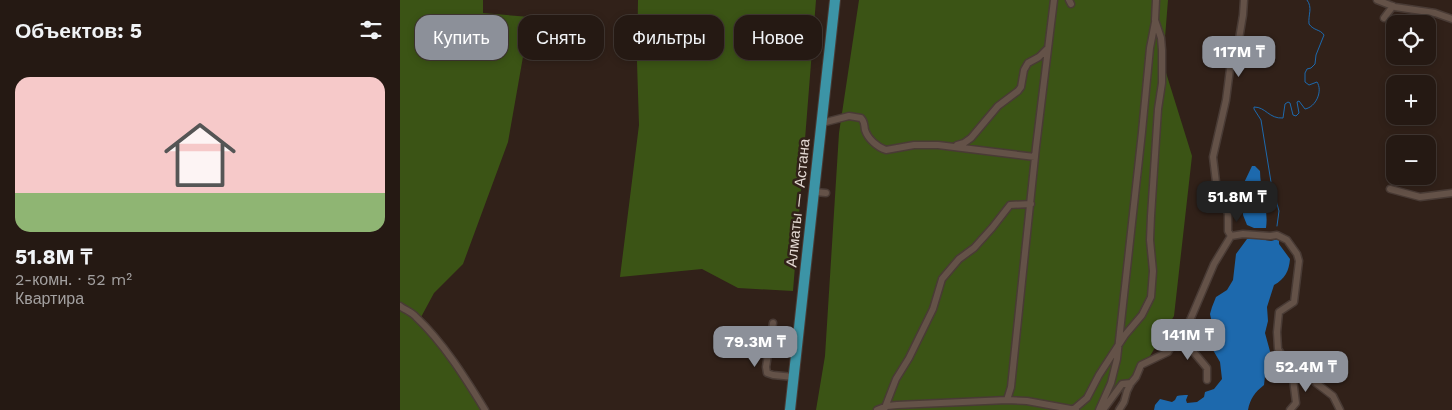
<!DOCTYPE html>
<html lang="ru">
<meta charset="utf-8">
<style>
:root{--surface:#251913;--page:#2d221c;--text:#f1f3f6;--muted:#a3a0a0;--line:#423833;--accent:#8c9099}
body{margin:0;font-family:"Work Sans",sans-serif;background:var(--page);color:var(--text);height:100vh;display:flex;flex-direction:column;font-size:19px;white-space:nowrap}
*{box-sizing:border-box;margin:0}
p{font-size:16px;color:var(--muted)}
.icon{flex:none;width:28px;height:28px;fill:none;stroke:currentColor;stroke-width:2;stroke-linecap:round;stroke-linejoin:round}
.map{position:relative;flex:1;overflow:hidden}
.sheet{display:flex;flex-direction:column;background:var(--surface);width:400px}
.sheet>*{flex:none}
.guide{position:absolute;left:15px;top:15px;width:475px;height:45px;display:flex;gap:10px}
.buttons{position:absolute;left:986px;top:15px;display:grid;gap:10px}
.buttons a{display:grid;place-items:center;width:50px;height:50px;border-radius:10px;background:var(--surface);box-shadow:0 2px 8px #0003,0 0 0 1px var(--line);font-size:25px}
.price{position:absolute;translate:-50% -42px;padding:0 11px;border-radius:10px;background:var(--accent);color:#fff;font-size:16px;line-height:32px;filter:drop-shadow(0 1px 2px #0008)}
.price::after{content:'';position:absolute;left:50%;top:30px;width:15px;height:11px;margin-left:-8px;background:inherit;clip-path:polygon(0 0,100% 0,50% 100%)}
.price.on{background:#222;color:#fff}
ul{padding:0;list-style:none}
li{display:grid;align-content:center;gap:10px;height:265px;padding:0 15px}
li+li{border-top:1px solid var(--line)}
li span{display:grid;place-items:center;height:155px;border-radius:15px;color:#555}
li>.icon{margin-inline-start:auto}
span .icon{width:90px;height:90px;fill:#fffc;stroke-width:1}
li b{font-size:21px}
h2{display:flex;justify-content:space-between;align-items:center;height:60px;padding:0 15px;font-size:21px}
.tag{padding:0 18px;border-radius:15px;background:var(--surface);box-shadow:0 2px 8px #0003,0 0 0 1px var(--line);font-size:18px;line-height:45px}
.tag.on{background:var(--accent);color:#fff}
main{display:flex;flex:1;min-height:0}
.map>svg:first-child{display:block}
</style>
<main>
<section class="sheet">
<h2>Объектов: 5<svg class="icon" aria-label="filters" viewBox="0 0 24 24"><path d="M4 7h16M4 17h16"/><circle cx="9" cy="7" r="2"/><circle cx="15" cy="17" r="2"/></svg></h2>
<ul>
<li><span style="background:linear-gradient(#f6c9c9 75%,#8fb573 0)"><svg class="icon" aria-label="home" viewBox="0 0 24 24"><path d="M3 11l9-7 9 7M6 9v11h12V9"/></svg></span><div><b>51.8M ₸</b><p>2-комн. · 52 m²</p><p>Квартира</p></div></li>
</ul>
</section>
<div class="map">
<svg width="1052" height="410" viewBox="0 0 1052 410">
<rect width="100%" height="100%" fill="#312119"/>
<!-- green -->
<path fill="#3b5415" d="M0,0h83v13l47,4 -22,125 -45,122 -29,29 -14,26 65,91h-85z
M238,0h178l-23,291 -55,-3 -36,-19 -82,8 19,-152 -2,-63z
M459,0h309l-5,63 29,93 -18,160 -27,45 -46,49h-285l9,-54 14,-223z"/>
<!-- water -->
<path fill="#1d69ad" d="M852,166h3l5,5c0,19 9,38 6,57h-12l-7,-3 -4,-10 -1,-28z
M854,238l17,3 7,-2 1,1v4l11,15c-1,12 -5,20 -16,26l-7,22 1,14 -3,12 6,22v7l-6,14 -1,9c-9,7 -14,14 -16,25h-94l1,-5 5,-6 12,3 3,-2 2,-4c3,-1 7,-1 11,-1l-2,5 1,3 10,-1 7,-5 1,-5 9,-3 8,-10 -2,-17 -7,-12 -1,-7 1,-15 -3,-14 2,-7 4,-10 11,-7 6,-10 3,-26 11,-15z"/>
<g fill="none" stroke-linecap="round" stroke-linejoin="round">
<!-- stream -->
<path stroke="#1d69ad" stroke-width="1" d="M877,226l2,-15 -8,-29 -10,-62 -7,-11v-2c12,0 15,12 29,11l2,-14 3,-2 2,1 3,12 3,1 3,-3 -2,-11 2,-1 6,8c11,-2 18,-18 12,-27l-8,3 -4,-3v-9l2,-4 4,-1 4,-4 1,-9 8,-20c-4,-6 -10,-4 -15,-11 -1,-10 4,-16 -2,-24"/>
<!-- minor casing -->
<g stroke="#493b35" stroke-width="9">
<path id="minor" d="M669,0l2,4
M977,0l18,7 40,6 17,6
M984,18l9,-12
M422,123l27,-7 12,2c4,4 3,7 4,12 3,9 12,17 21,20l28,-5h24l97,12
M557,145l7,-2 7,-5 27,-32 20,-15 3,-4 3,-17 4,-7 11,-6 8,-8
M990,189l30,8 32,-4
M415,192l11,1
M831,236l-3,-5v-17l-12,-32 -3,-25 13,-57 4,-31 9,-30 4,-24 1,-15
M0,306c5,4 12,6 16,11 27,25 50,62 69,93
M373,323l-7,44 1,6 6,2 21,2
M781,337l26,31v12
M888,362l14,3 14,18 17,13 7,14
M607,400l4,-13 25,-240 18,-147
M674,409l13,-11 12,-23 26,-40 17,-20 9,-18 2,-26 -3,-31 1,-24 7,-107 4,-26v-33l-1,-12 -6,-18 1,-20
M477,410l10,-4 10,-1 110,-5 20,1 49,9
M484,410l12,-31 13,-21 24,-49 9,-30 17,-20 15,-11 18,-20 18,-23 21,-1
M699,410l12,-27 6,-24 25,-227 8,-84 5,-26
M703,410l19,-26 9,-1
M719,410l5,-8 3,-11 4,-8 5,-6 5,-12 27,-13 6,-10 7,-5 10,-19 23,-54 17,-28 12,-2 27,2 7,-1 10,5 10,14 2,7 -5,41 -15,10 -2,20 1,17 14,22 4,32 -6,7"/>
</g>
<!-- highway casing -->
<g stroke="#493b35" stroke-width="12">
<path id="highway" d="M390,410l45,-410"/>
</g>
<!-- minor -->
<use href="#minor" stroke="#645248" stroke-width="6"/>
<!-- highway -->
<use href="#highway" stroke="#3c94a6" stroke-width="10"/>
</g>
<g text-anchor="middle" dominant-baseline="central" stroke-width="5" stroke-linejoin="round" paint-order="stroke">
<!-- street labels -->
<g font-size="15" fill="#e3d8d2" stroke="#312119">
<text transform="translate(398 203) rotate(-84)">Алматы — Астана</text>
</g>
</g>
</svg>
<div class="buttons">
<a><svg class="icon" aria-label="locate" viewBox="0 0 24 24"><circle cx="12" cy="12" r="6"/><path d="M12 2v4M12 18v4M2 12h4M18 12h4"/></svg></a>
<a>+</a>
<a>−</a>
</div>
<b class="price" style="left:839px;top:78px">117M ₸</b>
<b class="price on" style="left:837px;top:223px">51.8M ₸</b>
<b class="price" style="left:788px;top:361px">141M ₸</b>
<b class="price" style="left:355px;top:368px">79.3M ₸</b>
<b class="price" style="left:906px;top:393px">52.4M ₸</b>
<div class="guide">
<a class="tag on">Купить</a>
<a class="tag">Снять</a>
<a class="tag">Фильтры</a>
<a class="tag">Новое</a>
</div>
</div>
</main>
